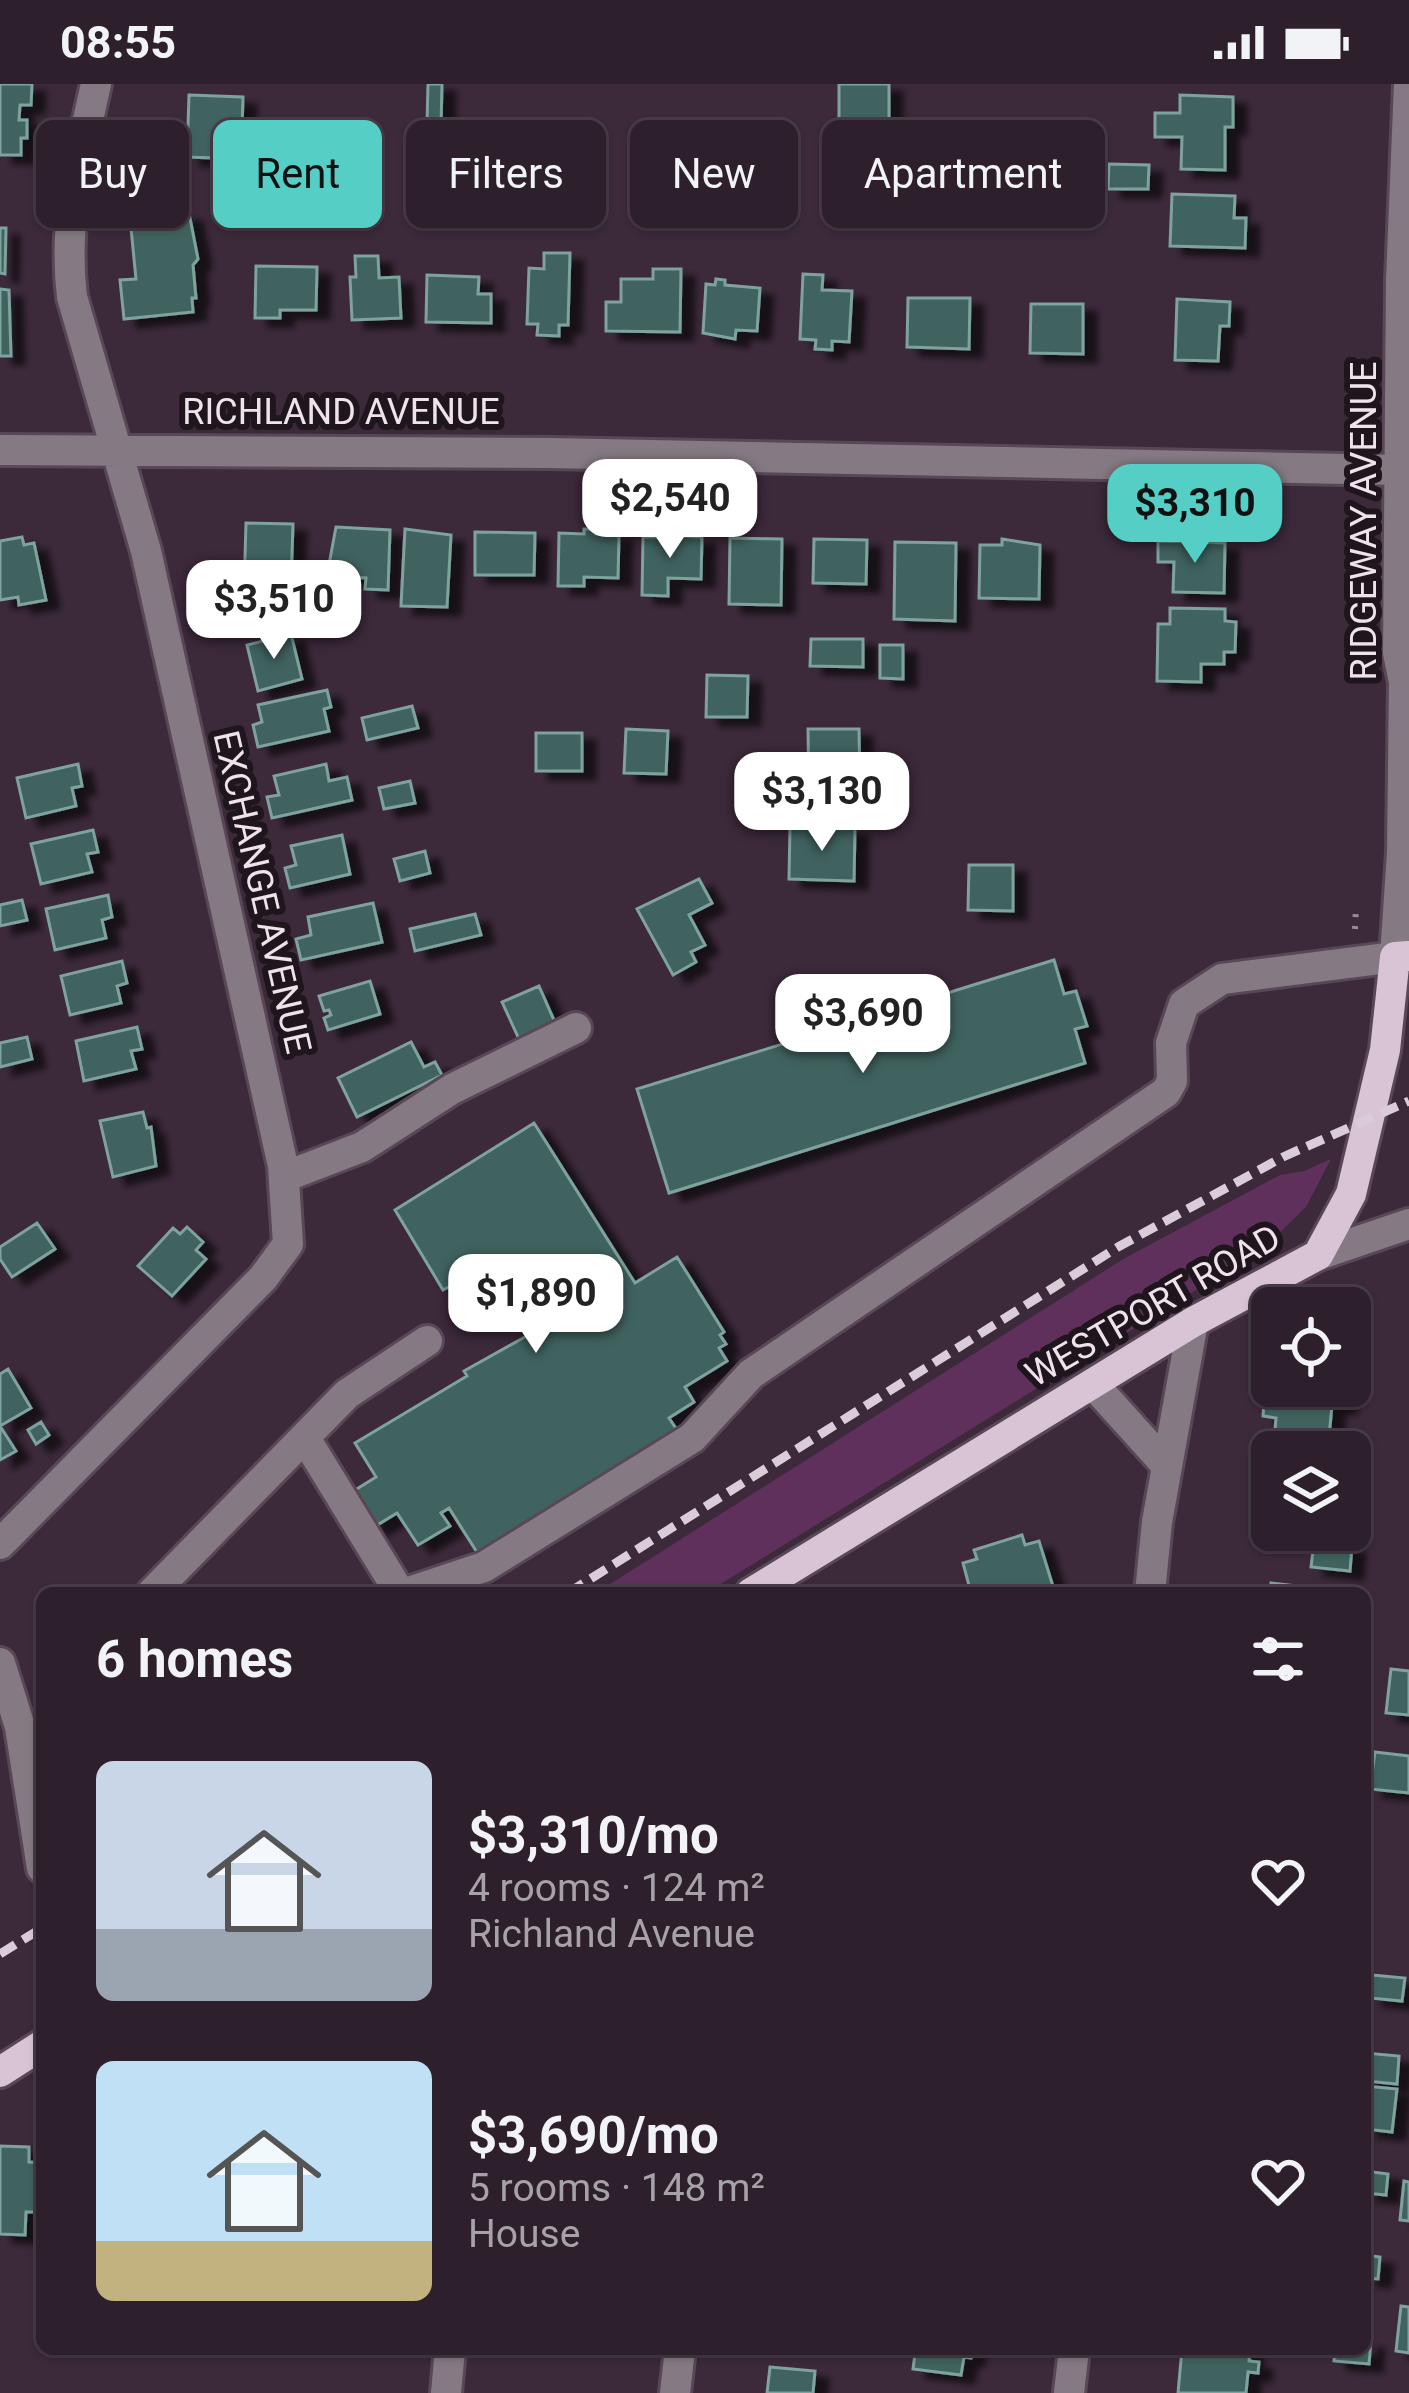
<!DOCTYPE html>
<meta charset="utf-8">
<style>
:root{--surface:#2d1f2c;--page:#392c38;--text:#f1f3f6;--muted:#a7a2a9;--line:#483d48;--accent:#55cec5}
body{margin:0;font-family:Roboto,sans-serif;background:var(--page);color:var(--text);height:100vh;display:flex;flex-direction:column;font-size:45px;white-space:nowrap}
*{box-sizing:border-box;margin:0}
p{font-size:39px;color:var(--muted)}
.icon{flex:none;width:66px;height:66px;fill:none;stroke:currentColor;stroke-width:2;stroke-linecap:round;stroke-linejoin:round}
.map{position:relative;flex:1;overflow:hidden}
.sheet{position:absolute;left:36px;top:1503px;width:1335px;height:768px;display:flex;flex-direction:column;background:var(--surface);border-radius:18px;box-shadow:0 3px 9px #0004,0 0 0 3px var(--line)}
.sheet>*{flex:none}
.guide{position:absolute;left:36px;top:36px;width:1338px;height:108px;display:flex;gap:24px}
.controls{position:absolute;left:1251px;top:1203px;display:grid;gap:24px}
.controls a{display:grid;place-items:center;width:120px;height:120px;border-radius:18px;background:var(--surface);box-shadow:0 3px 9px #0004,0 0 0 3px var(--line);font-size:60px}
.price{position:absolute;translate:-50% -102px;padding:0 27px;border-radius:24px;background:#fff;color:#222;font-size:39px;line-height:78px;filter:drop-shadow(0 3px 6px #0008)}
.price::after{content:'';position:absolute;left:50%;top:72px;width:36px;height:27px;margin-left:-18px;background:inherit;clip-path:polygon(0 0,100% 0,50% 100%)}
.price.current{background:var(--accent);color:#111}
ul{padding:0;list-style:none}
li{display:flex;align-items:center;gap:36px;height:300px;padding:0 60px}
li span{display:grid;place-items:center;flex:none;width:336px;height:240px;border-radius:18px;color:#555}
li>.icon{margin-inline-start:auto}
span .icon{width:144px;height:144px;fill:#fffc;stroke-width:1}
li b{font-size:51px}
h2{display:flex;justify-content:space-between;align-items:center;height:144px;padding:0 60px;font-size:51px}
.chip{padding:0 42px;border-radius:18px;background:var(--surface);box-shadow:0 3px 9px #0004,0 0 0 3px var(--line);font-size:42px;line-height:108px}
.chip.current{background:var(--accent);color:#111}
.status{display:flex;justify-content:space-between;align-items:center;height:84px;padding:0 60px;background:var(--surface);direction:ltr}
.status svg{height:33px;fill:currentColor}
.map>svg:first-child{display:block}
</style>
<div class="status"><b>08:55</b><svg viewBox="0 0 49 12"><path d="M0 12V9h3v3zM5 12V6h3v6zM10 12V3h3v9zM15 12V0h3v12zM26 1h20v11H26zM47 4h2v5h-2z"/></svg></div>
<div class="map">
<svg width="1409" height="2309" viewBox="0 0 1409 2309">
<defs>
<filter id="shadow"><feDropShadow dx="13" dy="8" stdDeviation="3" flood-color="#0009"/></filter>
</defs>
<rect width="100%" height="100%" fill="#3c293a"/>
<!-- green -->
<path fill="#5f305b" d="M1331,1075l-25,48 -42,41 -558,345h-110l529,-335 155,-83 24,-4z"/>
<!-- building -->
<path fill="#406360" stroke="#7ea29e" stroke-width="3" filter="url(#shadow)" d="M0,0h32l-1,21h-11l-1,15h8v18h-6v17h-21z
M428,0h14l-1,41 -14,-1z
M839,0h50v48h-50z
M189,11l54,2 -2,62 -54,-2z
M1180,11l53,2v30h-8v43l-44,-1 1,-32h-27v-24h25z
M958,61l29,1 -1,37 -29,-1z
M490,67h15v17h-15z
M1109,80l40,1 -1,24h-40z
M750,88l30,1 -2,41 -30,-1z
M485,96l23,1 -1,34 -23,-1z
M1172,110l63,2 -1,22h12l-1,30 -75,-2z
M189,129l9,46 -5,6 3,33h-4l1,14 -69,7 -4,-39 16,-1 -6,-61z
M0,144h6l-1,46 -5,-1z
M544,169h26l-2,72h-9v11l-22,-1 1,-11h-11l2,-56 15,1z
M355,172h23l1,22 20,-1 2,41 -49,2 -2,-43h6z
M256,182l61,1 -1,43h-36v8h-25z
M653,185h28l-1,63 -74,-1v-29h15v-23h32z
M803,190l20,1 -1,15 30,1 -3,51 -17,-1v9l-17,-1 1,-9 -16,-1z
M427,191l52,2 -1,17h13v29l-65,-1z
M716,195l9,1v5l35,3 -3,43 -21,-1 -1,9 -32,-6 3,-49 9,1z
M0,205l9,1 2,66h-11z
M908,214h62l-1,51 -62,-2z
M1177,215l53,3 -1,24h-9l-2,35 -43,-1z
M1031,220h52v50l-53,-1z
M246,439l47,1 -2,60 -27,-1v9h-20z
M336,443l54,3 -2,60 -23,-1 1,-11 -31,-2v-5l-7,-1z
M405,445l46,6 -4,72 -46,-1z
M584,445h11l1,5h23l-1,44 -34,-1v9h-26l1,-53 25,1z
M668,446h12v6l22,1 -1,42 -33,-1v18l-26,-1 1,-58h25z
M475,448l60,1 -1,42h-59z
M22,453l2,8 10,-2 12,57 -27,5 -1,-8 -18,3v-59z
M730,454l52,1 -1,66 -52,-1z
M814,455l53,1 -1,44 -53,-1z
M1002,455l38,6 -1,54 -60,-1 1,-53h22z
M1158,457l67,2 -1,50 -51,-1 1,-30h-16z
M895,458l61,1 -1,78 -61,-2z
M1170,524l55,1v12l11,1 -1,30h-11v12h-23v18l-44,-1 1,-57h12z
M291,550l11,45 -44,12 -11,-46z
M811,555h52v28l-53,-1z
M880,561h23v34l-23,-1z
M707,591l41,1 -1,41h-41z
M327,606l4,17 -7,2 5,22 -71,16 -5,-22 9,-3 -4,-17z
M412,622l6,22 -51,12 -5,-22z
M626,645l42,2 -2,43 -42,-1z
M808,645h51l1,66 -51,1z
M536,649h46v38h-46z
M78,680l4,22 -10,2 4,18 -50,12 -9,-40z
M326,680l3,17 18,-4 5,23 -80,18 -5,-21 12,-2 -5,-19z
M410,697l5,22 -31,6 -5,-21z
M790,743l65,1 -1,53 -65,-2z
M93,746l5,22 -11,2 5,18 -51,12 -10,-40z
M342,751l8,39 -60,14 -5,-20 11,-3 -5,-19z
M425,767l5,22 -30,8 -6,-22z
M969,781h44v46l-45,-1z
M699,795l13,24 -23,12 16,30 -14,7 5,10 -23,13 -36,-66z
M108,811l4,22 -10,3 4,18 -51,12 -9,-41z
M22,816l5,20 -27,6v-21z
M373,819l9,39 -81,18 -5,-21 15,-4 -3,-18z
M475,830l6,21 -66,16 -5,-22z
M1054,876l10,34 12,-3 11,35 -12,3 10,34 -416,130 -32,-104z
M122,877l5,22 -10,3 4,17 -51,12 -9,-39z
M370,897l10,33 -52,16 -4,-12 7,-3 -2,-5 -5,1 -5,-15z
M539,902l21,48 -36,16 -22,-48z
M137,943l5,22 -11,2 5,18 -52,12 -8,-40z
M27,953l5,22 -32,8v-24z
M411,958l13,25 11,-5 7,13 -85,42 -19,-39z
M143,1028l4,16 4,-1 5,39 -43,11 -13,-56z
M534,1039l101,160 42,-26 47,75 -4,3 6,9 -7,4 8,13 -42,26 9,15 -25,16 8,12 -199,124 -29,-46 -8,5 9,13 -32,19 -21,-32 -23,14 -22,-35 24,-15 -21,-34 112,-67 -3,-5 77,-43 -10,-16 -9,6 -14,-23 8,-4 -15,-25 -38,23 -5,-7 -15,8 -48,-80z
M37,1139l18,26 -43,28 -12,-18v-12z
M187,1143l16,15 -7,8 10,9 -34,37 -34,-30 35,-38 7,6z
M8,1285l23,39 -31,18 16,25 -16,9v-86z
M1266,1294l6,1v7h73l-2,19h-11l-4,43 -54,-5 2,-25 -13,-2z
M41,1338l8,13 -13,9 -8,-14z
M1269,1397l3,49h45v10l-52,-5z
M1022,1451l3,10 14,-4 16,52h-84l-8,-30 14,-4 -3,-9z
M1314,1458l38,4 -2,25 -39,-4z
M1271,1499l45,5v5h-46z
M1391,1585l18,2v44l-23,-2z
M1375,1668l34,4v37l-39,-4z
M1372,1891l33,3 -3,23 -32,-3z
M1365,1969l34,3 -2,28 -32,-3z
M1365,2002l32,3 -5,43 -27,-3z
M0,2062l29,1v15l13,1v49h-16l-1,23 -25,-1z
M1365,2087l23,3 -2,21 -21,-2z
M1404,2097l5,1v39l-9,-1z
M1365,2171l15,2 -2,22 -13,-1z
M1401,2222l8,1v46l-13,-2z
M1365,2257h6l-2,23 -35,-3 1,-12h30z
M905,2265h67l-1,9 -7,-1 -3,18 -48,-6 2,-15 -11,-1z
M1182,2265h68l-1,12 10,1 -1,11 -10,-1 -2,21h-68z
M770,2283l45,4 -2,22h-46z"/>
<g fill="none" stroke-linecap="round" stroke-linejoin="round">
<!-- minor casing -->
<g stroke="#594757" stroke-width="36">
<path id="minor" d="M0,366l549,3 851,17
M284,1093l78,-30 90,-58 124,-61
M1318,1171l91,-31
M1093,1300l74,82
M305,1354l95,155
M0,1460l263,-266 25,-34 -5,-78 -137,-615 -74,-254c-9,-74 8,-141 24,-213
M152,1509l195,-199 80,-53
M406,1509l78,-26 208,-129 59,-64 415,-282 6,-11 -1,-38 13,-39 38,-25 173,-22 7,-105 2,-170 -6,-29 3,-373 8,-196
M1150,1509l7,-71 36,-200
M0,1579l20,64 22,141
M446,2309l4,-44
M675,2309l5,-44
M1069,2309l5,-44"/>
</g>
<!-- major casing -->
<g stroke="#594757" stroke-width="36">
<path id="major" d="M751,1509l442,-271 125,-67 33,-61 34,-144 10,-93 14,-1
M0,1988l42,-27"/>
</g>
<!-- path -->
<path stroke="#9a8b98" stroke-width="6" stroke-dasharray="3 9" stroke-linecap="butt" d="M1355,845l1,-23"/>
<!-- minor -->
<use href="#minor" stroke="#857a83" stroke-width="30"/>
<!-- major -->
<use href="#major" stroke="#d9c4d6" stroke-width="30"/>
<!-- rail -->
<path stroke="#daccd8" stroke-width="9" stroke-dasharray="18 9" stroke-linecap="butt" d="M568,1509l550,-346 165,-90 126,-56
M0,1870l42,-26"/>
</g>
<g text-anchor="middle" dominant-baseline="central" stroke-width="12" stroke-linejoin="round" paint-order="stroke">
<!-- street labels -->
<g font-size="36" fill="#efe2ed" stroke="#1e151d">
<text x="341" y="328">RICHLAND AVENUE</text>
<text transform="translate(1364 437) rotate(-90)">RIDGEWAY AVENUE</text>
<text transform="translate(262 808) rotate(77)">EXCHANGE AVENUE</text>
<text transform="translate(1153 1222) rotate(-30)">WESTPORT ROAD</text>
</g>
</g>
</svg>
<div class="controls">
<a><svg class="icon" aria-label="locate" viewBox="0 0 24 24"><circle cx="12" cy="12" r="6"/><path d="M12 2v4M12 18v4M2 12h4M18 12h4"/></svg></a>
<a><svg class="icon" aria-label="layers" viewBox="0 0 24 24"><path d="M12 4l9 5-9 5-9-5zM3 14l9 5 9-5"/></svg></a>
</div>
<b class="price" style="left:670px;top:477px">$2,540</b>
<b class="price current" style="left:1195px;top:482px">$3,310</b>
<b class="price" style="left:274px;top:578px">$3,510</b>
<b class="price" style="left:822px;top:770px">$3,130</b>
<b class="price" style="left:863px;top:992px">$3,690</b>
<b class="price" style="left:536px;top:1272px">$1,890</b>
<div class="guide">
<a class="chip">Buy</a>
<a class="chip current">Rent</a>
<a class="chip">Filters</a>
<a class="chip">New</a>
<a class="chip">Apartment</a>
</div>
<section class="sheet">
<h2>6 homes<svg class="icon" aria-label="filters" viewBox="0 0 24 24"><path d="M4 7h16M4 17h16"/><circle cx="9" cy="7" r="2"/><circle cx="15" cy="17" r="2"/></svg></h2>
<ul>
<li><span style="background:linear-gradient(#c9d6e8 70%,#9aa5b1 0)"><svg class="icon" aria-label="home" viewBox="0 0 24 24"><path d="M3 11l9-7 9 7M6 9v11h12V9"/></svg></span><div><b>$3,310/mo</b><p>4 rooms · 124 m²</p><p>Richland Avenue</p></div><svg class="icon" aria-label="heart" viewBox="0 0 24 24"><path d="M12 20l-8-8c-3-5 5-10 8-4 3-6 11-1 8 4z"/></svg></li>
<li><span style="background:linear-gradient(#bfe0f5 75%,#c2b280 0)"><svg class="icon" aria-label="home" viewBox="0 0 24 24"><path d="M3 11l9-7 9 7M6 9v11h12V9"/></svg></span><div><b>$3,690/mo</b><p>5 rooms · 148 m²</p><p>House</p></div><svg class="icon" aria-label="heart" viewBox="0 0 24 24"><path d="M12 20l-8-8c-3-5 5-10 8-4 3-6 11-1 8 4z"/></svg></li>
</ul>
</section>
</div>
